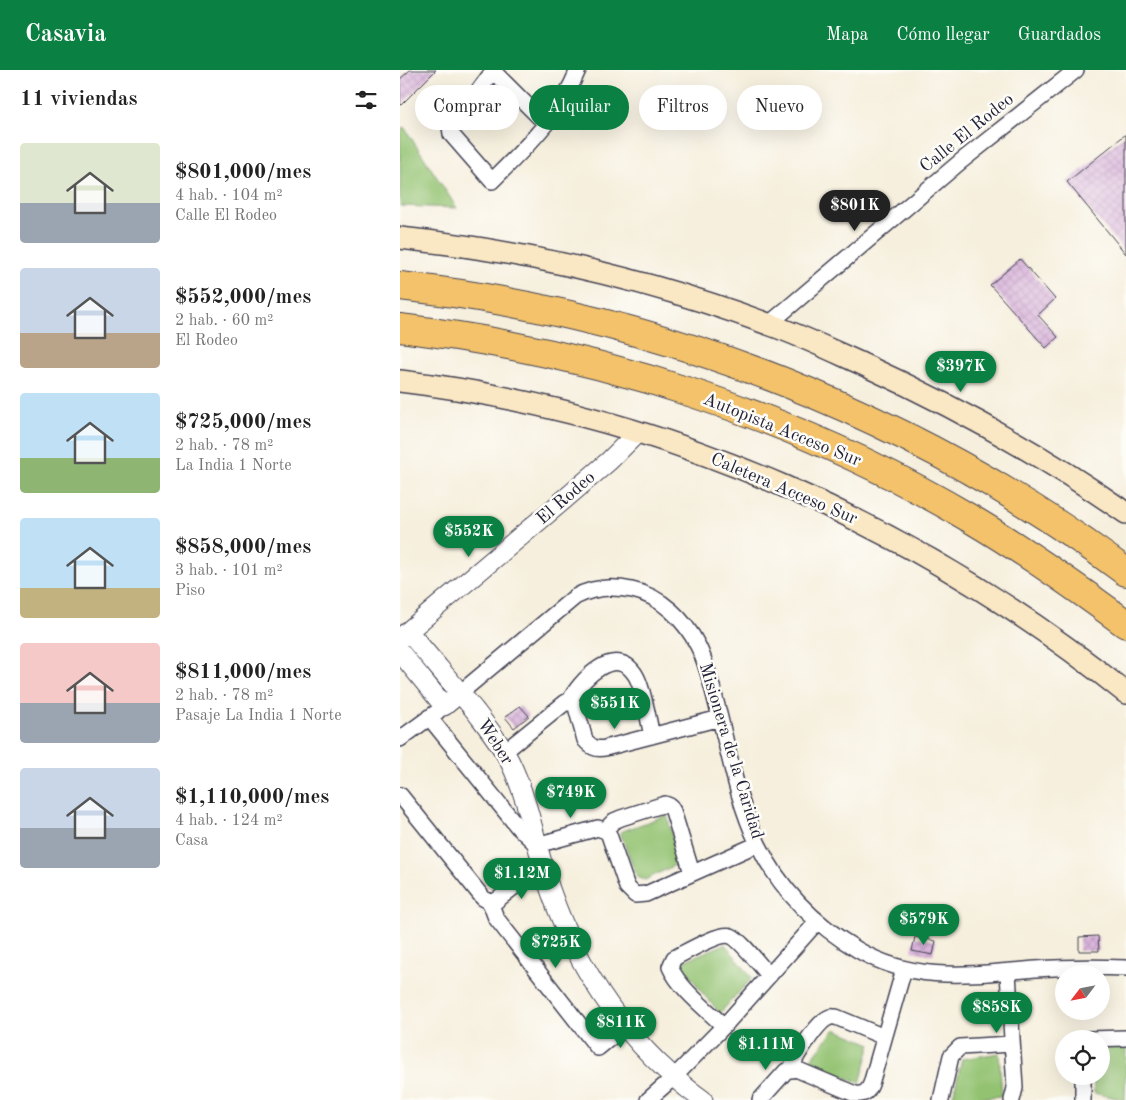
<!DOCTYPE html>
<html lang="es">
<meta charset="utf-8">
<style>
:root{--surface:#fff;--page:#f2f2f2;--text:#222;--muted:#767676;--accent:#0b8043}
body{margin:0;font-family:"Old Standard TT",serif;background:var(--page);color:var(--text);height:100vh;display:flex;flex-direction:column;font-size:19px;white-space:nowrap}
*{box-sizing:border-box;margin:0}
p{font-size:16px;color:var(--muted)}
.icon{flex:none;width:28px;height:28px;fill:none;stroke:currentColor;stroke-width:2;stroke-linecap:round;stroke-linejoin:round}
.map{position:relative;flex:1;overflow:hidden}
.sheet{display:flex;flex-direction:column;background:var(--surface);width:400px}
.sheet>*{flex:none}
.banner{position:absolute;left:15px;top:15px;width:475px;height:45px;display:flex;gap:10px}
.needle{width:32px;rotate:238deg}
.controls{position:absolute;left:655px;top:895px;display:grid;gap:10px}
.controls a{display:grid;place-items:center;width:55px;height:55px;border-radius:50%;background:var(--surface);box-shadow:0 5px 20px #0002;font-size:25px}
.price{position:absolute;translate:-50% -42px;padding:0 11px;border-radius:18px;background:var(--accent);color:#fff;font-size:16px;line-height:32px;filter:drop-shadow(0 1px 2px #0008)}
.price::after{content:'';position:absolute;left:50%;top:30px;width:15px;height:11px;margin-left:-8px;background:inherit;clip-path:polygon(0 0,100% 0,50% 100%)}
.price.current{background:#222;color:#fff}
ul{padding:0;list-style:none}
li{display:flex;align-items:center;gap:15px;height:125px;padding:0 20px}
li span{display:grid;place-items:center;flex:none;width:140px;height:100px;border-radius:5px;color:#555}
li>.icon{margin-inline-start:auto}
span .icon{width:60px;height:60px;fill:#fffc;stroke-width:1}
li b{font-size:21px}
h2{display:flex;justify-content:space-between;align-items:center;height:60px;padding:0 20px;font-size:21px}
.pill{padding:0 18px;border-radius:22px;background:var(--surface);box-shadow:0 5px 20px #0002;font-size:18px;line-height:45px}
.pill.current{background:var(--accent);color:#fff}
header{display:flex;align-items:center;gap:30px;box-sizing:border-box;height:70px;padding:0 25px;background:var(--accent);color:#fff}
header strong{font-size:24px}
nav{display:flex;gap:28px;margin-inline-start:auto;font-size:18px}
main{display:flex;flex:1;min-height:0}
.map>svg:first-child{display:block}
</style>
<header>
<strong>Casavia</strong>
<nav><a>Mapa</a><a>Cómo llegar</a><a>Guardados</a></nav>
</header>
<main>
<section class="sheet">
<h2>11 viviendas<svg class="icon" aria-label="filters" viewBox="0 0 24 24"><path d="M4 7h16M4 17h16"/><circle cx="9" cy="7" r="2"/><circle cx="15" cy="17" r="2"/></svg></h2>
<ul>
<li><span style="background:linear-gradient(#dfe7d0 60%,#9aa5b1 0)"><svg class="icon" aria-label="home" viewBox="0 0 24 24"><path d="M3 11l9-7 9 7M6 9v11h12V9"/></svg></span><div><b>$801,000/mes</b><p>4 hab. · 104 m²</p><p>Calle El Rodeo</p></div></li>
<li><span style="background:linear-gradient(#c9d6e8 65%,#b9a48a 0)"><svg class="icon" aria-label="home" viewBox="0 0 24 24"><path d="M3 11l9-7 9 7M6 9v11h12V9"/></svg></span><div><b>$552,000/mes</b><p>2 hab. · 60 m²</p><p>El Rodeo</p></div></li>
<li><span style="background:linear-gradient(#bfe0f5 65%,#8fb573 0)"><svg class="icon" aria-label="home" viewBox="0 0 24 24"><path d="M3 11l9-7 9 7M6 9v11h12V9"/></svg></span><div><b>$725,000/mes</b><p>2 hab. · 78 m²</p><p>La India 1 Norte</p></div></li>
<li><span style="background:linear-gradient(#bfe0f5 70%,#c2b280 0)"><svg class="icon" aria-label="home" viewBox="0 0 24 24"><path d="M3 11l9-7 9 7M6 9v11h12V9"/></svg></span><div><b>$858,000/mes</b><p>3 hab. · 101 m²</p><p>Piso</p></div></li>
<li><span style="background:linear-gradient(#f6c9c9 60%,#9aa5b1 0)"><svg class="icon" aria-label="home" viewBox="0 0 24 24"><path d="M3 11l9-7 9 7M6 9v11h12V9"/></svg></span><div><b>$811,000/mes</b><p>2 hab. · 78 m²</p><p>Pasaje La India 1 Norte</p></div></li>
<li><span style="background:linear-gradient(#c9d6e8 60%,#9aa5b1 0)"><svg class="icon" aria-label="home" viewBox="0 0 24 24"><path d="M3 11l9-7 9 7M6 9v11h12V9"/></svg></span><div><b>$1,110,000/mes</b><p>4 hab. · 124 m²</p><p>Casa</p></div></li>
</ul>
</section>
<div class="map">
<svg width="726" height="1030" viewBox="0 0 726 1030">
<defs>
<pattern id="building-cross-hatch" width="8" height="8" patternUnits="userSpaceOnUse" patternTransform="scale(1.25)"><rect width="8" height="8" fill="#dab5dc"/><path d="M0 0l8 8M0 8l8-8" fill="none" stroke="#bb9bbe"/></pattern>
</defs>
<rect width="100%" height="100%" fill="#fdfcf7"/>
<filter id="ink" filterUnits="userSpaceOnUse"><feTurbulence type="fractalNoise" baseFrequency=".02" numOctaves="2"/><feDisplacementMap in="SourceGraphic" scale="10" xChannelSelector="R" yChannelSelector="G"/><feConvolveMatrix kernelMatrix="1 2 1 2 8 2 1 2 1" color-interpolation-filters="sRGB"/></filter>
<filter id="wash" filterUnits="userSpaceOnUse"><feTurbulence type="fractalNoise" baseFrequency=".0096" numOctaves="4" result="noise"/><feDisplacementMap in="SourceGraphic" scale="20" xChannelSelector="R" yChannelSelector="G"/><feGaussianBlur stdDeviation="1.12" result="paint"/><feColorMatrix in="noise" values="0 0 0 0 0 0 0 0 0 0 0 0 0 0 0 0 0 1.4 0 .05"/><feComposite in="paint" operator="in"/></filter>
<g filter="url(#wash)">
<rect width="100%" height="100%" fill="#f6efdd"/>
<!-- green -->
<path fill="#93c271" stroke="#5a7256" d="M4,57l53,81 -57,-2v-75z
M267,745l12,48 -34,17 -8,-3 -17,-45z
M325,874l27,34 -32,35 -17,-19 -22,-32z
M435,959l36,15 -11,39 -52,-20z
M701,976l25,2 -1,52 -31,-7v-17h7z
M599,983l3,43 -50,4 10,-41z"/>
<g id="blocks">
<!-- building -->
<path fill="url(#building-cross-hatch)" d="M10,0h26l-36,36v-27z
M726,64v120l-59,-72z
M620,189l35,40 -17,16 20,22 -12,11 -56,-63z
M120,636l9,10 -15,12 -9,-11z
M698,866l1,15h-20v-14z
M515,867l21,4 -3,14 -21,-4z"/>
</g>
</g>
<g filter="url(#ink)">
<use href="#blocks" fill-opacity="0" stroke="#424153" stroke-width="1"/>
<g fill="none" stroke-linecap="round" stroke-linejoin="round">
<!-- minor casing -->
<g stroke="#424153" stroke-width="18">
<path id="minor" d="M94,0l-27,36 -15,16 -2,5 1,7 41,47c34,-34 68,-66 86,-111
M93,1l53,53
M369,254l191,-162 116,-92
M60,623l115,-96c18,-10 37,-11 57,-7 29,6 53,30 66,56 9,18 13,37 18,56 12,46 21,99 42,142 22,46 56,80 100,106 58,34 115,24 178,19 30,-2 60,-2 90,-1
M169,632c10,-21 47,-60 67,-26 8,14 12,43 16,60
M29,647l89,110 19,18 61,-17 10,4 19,55 8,8 11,-1 112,-50
M0,669l37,-27
M104,682l62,-50 7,2 3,3 9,33c6,7 11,10 20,8l115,-30
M0,725l83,103 7,4 6,16 102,130 27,-22
M206,759l8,-8 7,-3 44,-14 5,2 3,5 19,62
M90,832l6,-1 46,-36
M608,903l7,115 -3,12
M324,956c-17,-16 -45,-38 -54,-59l4,-9c12,-6 46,-26 57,-22 10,4 30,31 38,39
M688,969l38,-1
M391,1000c2,-11 27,-48 37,-52 3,-2 4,-1 8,-1l48,20
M683,1006v24
M248,1030l26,-23 50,-51 93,-104
M360,1030l26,-29 10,-2 59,25c8,1 13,-2 16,-10l33,-115
M541,1030l10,-44 9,-9 52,-3"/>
</g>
<!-- tertiary casing -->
<g stroke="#424153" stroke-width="21">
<path id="tertiary" d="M8,561c22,27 46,54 68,81 12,16 25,32 34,50 20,41 26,87 41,130 28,81 81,158 152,208
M0,568l159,-134 50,-43 28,-28
M0,582l44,54 16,-13"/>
</g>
<!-- secondary casing -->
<g stroke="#424153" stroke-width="24">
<path id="secondary" d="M0,168c125,13 250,42 368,86 32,11 63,26 94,40 92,42 181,91 264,149
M0,311c263,31 520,146 726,312"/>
</g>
<!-- motorway casing -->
<g stroke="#424153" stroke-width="30">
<path id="motorway" d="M0,216c261,29 515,129 726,286
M0,258c200,24 397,88 571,191 54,32 105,68 155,105"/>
</g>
<!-- minor -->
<use href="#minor" stroke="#fff" stroke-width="15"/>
<!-- tertiary -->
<use href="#tertiary" stroke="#fff" stroke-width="19"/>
<!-- secondary -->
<use href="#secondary" stroke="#fae7c3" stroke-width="21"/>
<!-- motorway -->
<use href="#motorway" stroke="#f3c26a" stroke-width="28"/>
</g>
</g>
<g text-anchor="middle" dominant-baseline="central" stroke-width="5" stroke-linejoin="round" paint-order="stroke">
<!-- street labels -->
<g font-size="18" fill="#22223b" stroke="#fdfcf7">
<text transform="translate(567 63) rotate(-39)">Calle El Rodeo</text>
<text transform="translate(382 360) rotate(22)">Autopista Acceso Sur</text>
<text transform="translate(384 419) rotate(23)">Caletera Acceso Sur</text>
<text transform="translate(166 428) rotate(-41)">El Rodeo</text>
<text transform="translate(95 672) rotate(57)">Weber</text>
<text transform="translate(331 681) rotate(73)">Misionera de la Caridad</text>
</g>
</g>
</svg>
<div class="controls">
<a><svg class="needle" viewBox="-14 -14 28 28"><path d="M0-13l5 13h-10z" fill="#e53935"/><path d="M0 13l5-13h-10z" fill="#767676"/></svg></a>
<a><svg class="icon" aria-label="locate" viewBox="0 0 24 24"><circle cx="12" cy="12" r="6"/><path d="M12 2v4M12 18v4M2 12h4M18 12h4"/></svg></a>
</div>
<b class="price current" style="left:455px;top:162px">$801K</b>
<b class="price" style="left:561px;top:323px">$397K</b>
<b class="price" style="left:69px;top:488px">$552K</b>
<b class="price" style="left:215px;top:660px">$551K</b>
<b class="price" style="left:171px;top:749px">$749K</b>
<b class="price" style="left:122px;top:830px">$1.12M</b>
<b class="price" style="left:524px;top:876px">$579K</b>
<b class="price" style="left:156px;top:899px">$725K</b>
<b class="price" style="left:597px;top:964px">$858K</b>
<b class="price" style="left:221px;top:979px">$811K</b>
<b class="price" style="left:366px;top:1001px">$1.11M</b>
<div class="banner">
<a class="pill">Comprar</a>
<a class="pill current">Alquilar</a>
<a class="pill">Filtros</a>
<a class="pill">Nuevo</a>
</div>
</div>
</main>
